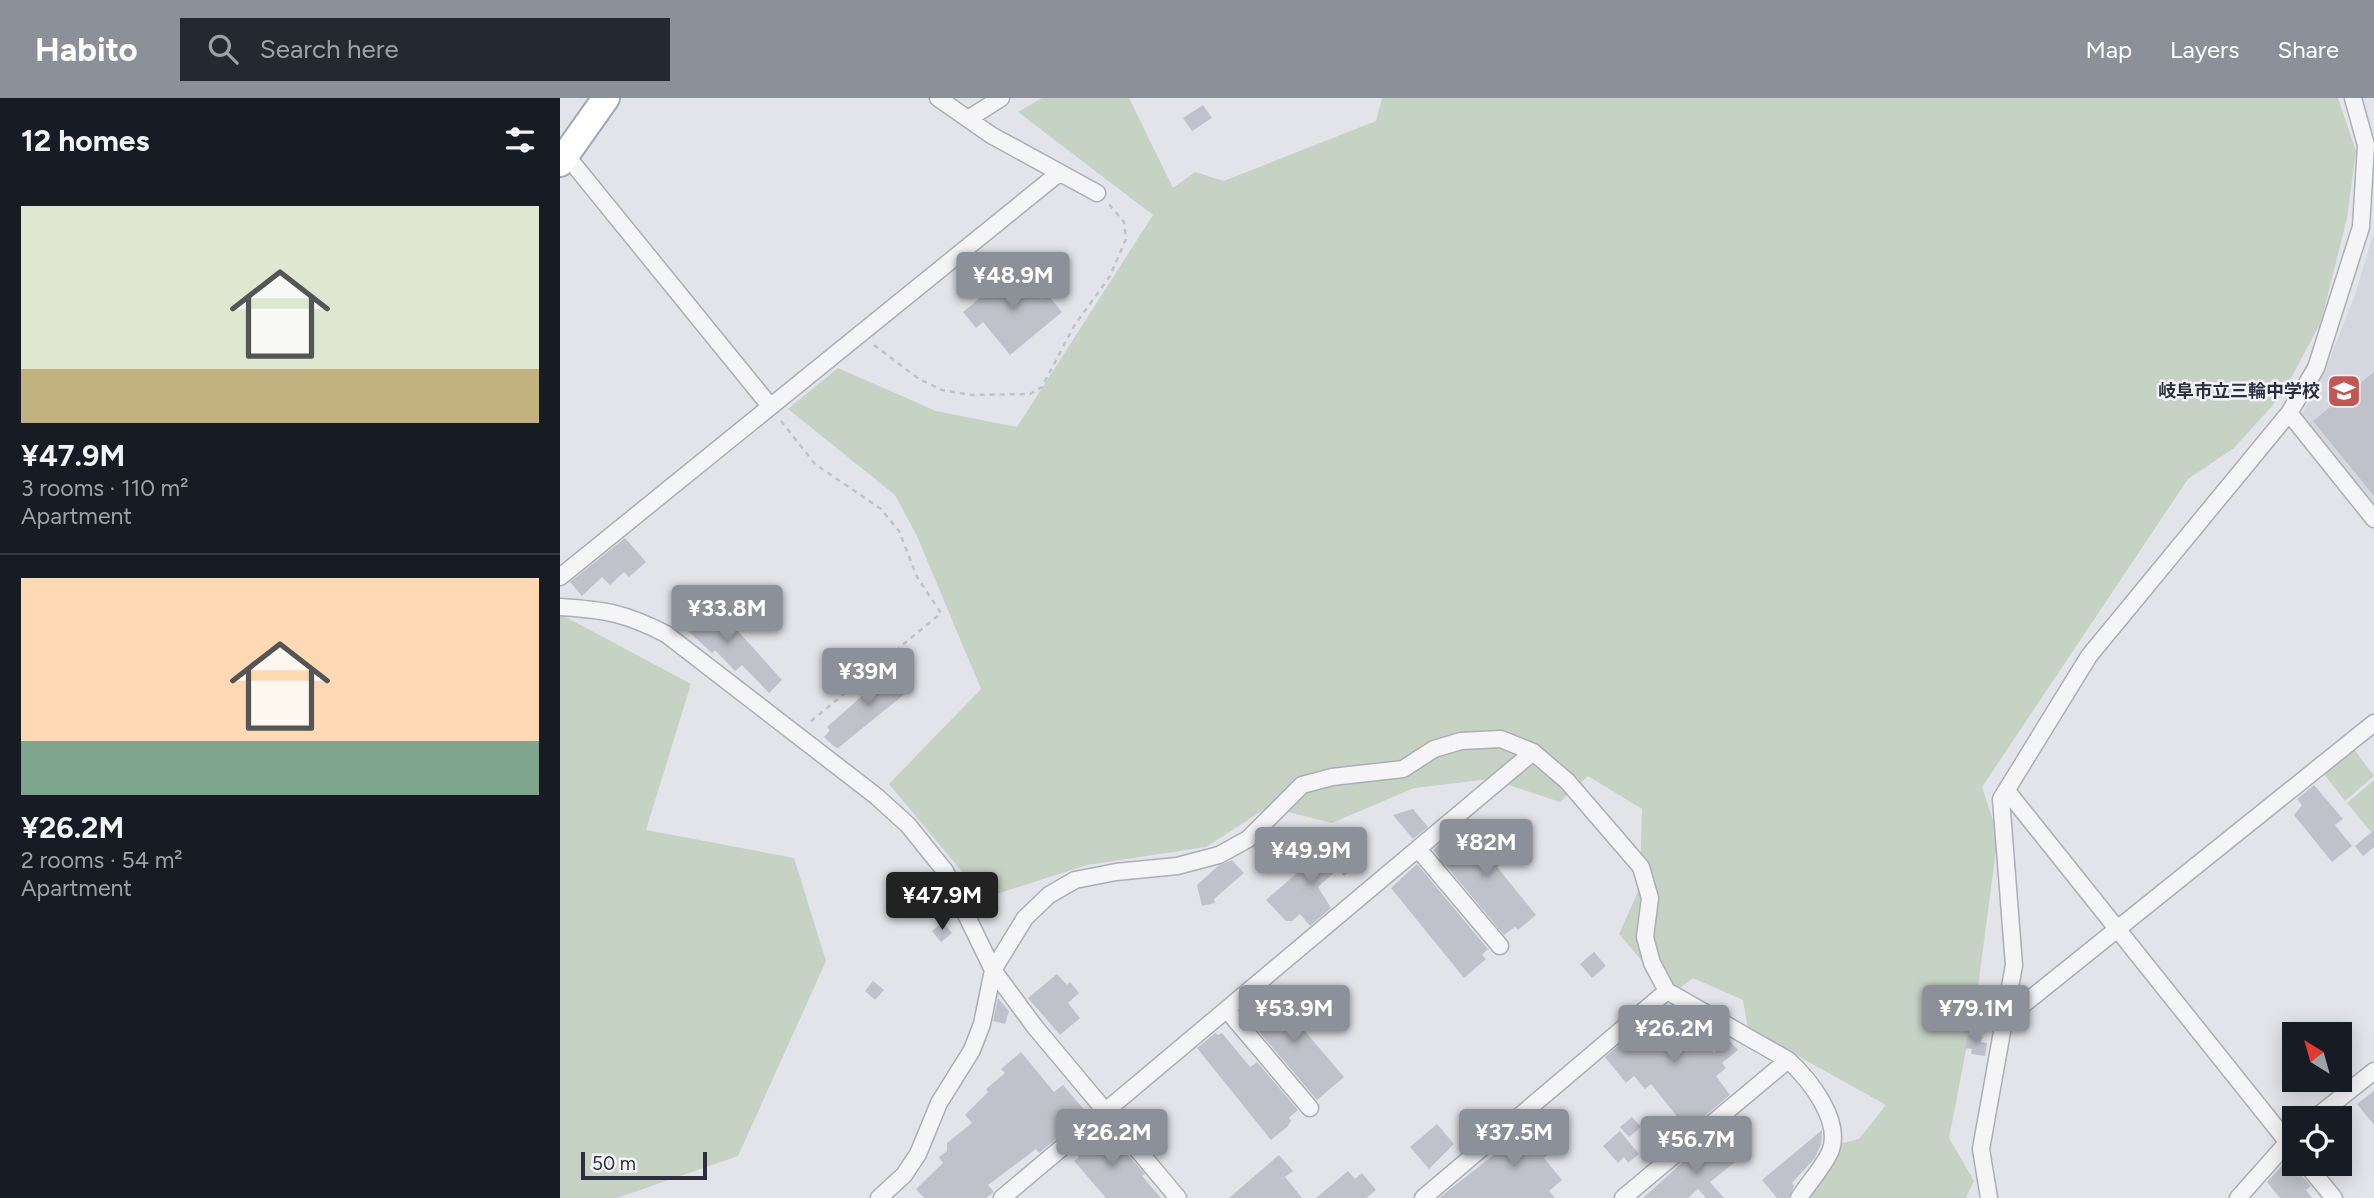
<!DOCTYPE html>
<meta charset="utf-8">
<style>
:root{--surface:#171b24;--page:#242831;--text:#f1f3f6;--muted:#9ea1a6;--line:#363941;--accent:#8c9099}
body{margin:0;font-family:Figtree,"Noto Sans JP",sans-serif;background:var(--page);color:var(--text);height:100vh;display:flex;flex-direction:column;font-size:26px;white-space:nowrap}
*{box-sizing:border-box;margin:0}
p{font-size:23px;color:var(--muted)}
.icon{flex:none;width:38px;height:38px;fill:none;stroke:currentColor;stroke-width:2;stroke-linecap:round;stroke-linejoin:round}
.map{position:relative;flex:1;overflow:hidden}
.details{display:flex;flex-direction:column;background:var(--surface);width:560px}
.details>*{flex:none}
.needle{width:46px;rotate:323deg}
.fabs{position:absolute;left:1722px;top:924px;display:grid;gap:14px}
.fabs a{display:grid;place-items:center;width:70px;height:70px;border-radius:0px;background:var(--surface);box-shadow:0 4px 18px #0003;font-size:35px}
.scale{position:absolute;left:21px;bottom:18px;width:126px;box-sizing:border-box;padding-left:7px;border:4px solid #2c2f3f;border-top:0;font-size:19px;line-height:24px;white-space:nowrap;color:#2c2f3f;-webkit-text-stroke:5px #f2f3f7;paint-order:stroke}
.price{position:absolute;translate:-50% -60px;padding:0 16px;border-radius:7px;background:var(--accent);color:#fff;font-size:23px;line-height:46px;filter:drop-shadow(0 2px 4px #0008)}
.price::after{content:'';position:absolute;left:50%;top:42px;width:21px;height:16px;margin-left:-10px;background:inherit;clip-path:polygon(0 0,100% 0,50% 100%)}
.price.selected{background:#222;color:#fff}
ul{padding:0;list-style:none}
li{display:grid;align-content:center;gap:14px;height:371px;padding:0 21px}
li+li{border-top:2px solid var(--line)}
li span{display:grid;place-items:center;height:217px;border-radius:0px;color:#555}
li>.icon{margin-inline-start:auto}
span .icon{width:126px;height:126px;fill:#fffc;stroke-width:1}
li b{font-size:30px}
h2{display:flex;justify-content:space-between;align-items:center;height:84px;padding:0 21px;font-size:30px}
header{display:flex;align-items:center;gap:42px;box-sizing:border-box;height:98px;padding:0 35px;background:var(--accent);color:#fff}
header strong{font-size:33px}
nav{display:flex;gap:38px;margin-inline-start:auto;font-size:24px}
.search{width:490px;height:63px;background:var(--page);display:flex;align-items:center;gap:18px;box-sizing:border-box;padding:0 24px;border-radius:0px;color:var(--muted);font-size:26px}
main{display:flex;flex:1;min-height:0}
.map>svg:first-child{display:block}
</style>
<header>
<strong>Habito</strong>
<div class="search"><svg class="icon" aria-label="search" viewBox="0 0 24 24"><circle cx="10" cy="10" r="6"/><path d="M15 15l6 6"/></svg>Search here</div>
<nav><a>Map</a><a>Layers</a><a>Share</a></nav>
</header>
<main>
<section class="details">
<h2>12 homes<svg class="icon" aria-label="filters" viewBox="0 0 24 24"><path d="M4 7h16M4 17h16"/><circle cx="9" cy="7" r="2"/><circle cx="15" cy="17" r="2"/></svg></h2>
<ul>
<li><span style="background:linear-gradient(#dfe7d0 75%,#c2b280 0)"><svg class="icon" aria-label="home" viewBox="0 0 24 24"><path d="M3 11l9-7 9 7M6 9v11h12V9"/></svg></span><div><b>¥47.9M</b><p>3 rooms · 110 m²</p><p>Apartment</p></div></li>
<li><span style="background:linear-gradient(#ffd9b3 75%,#7fa58c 0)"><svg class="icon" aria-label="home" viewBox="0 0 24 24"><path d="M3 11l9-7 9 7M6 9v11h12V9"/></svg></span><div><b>¥26.2M</b><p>2 rooms · 54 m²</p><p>Apartment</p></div></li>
</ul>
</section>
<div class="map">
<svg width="1814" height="1100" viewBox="0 0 1814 1100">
<rect width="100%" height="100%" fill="#e2e4e9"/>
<!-- built -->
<path fill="#d5d6de" d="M1814,133v277l-73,-92 26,-50 28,-71z"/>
<!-- green -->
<path fill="#c5d2c4" d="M482,0h87l44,90 22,-16 29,9 152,-60 6,-23h956l18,53 -9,67 -26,104 -39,73 -48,53 -46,31 -206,308 16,48 -21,159 -28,144 25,43 -8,17h-173l42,-53 24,-6 27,-34 -138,-77 -5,-28 -50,-22 -22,17 -52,-61 21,-47 2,-78 -54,-33 -28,26 -69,-23 -77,9 -82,35 -64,-16 -62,40 -119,18 -103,33 -95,-114 92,-95 -64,-153 -22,-41 -107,-86 50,-41 98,43 81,16 136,-212 -135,-103z
M0,516l131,70 -45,146 148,28 32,103 -88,195 -121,42h-57z
M1790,646l24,32 -29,25 -26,-33z
M1814,682v50l-3,2 -24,-29z"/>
<!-- building -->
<path fill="#c0c2cb" d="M643,7l9,13 -20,13 -9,-13z
M455,171l26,30 6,-5 15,18 -52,43 -27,-33 -7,6 -13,-16z
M1814,274v124l-61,-75z
M65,440l21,24 -17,15 -5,-5 -14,13 -8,-8 -20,19 -12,-14z
M134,501l39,35 4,-4 45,50 -13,13 -27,-28 -7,6 -20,-21 -3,3 -36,-33z
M335,569l17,21 -74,60 -3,-1 -11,-10 6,-7 -3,-3z
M1754,687l29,34 -8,6 17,21 -20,16 -38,-47 8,-10 -5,-6z
M853,711l15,18 -15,12 -20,-24z
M901,728l22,27 20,-15 12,15 -18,14 39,48 -18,15 -3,-3 -11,8 -71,-85z
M1814,732v17l-11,9 -8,-10z
M783,743l10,12 -4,3 7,10 -12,10 -6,-7 -20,18 13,21 -21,18 -10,-12 -8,7h-6l-20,-21 53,-46 3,4z
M672,762l12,13 -30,26 1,4 -13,3 -5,-21 21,-19z
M857,766l71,85 -6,6 4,4 -22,19 -73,-90z
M383,824l9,11 -11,9 -9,-11z
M1034,854l12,14 -14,12 -12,-14z
M497,876l10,11 3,-3 9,11 -11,10 12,15 -20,17 -32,-37z
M313,883l11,9 -9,10 -10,-9z
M708,890l76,89 -27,23 -61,-72 5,-4 -15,-17z
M438,900l11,13 -4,13 -12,-3z
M1106,907l18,13 30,35 15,-13 9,10 -16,13 4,5 -10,8 14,19 -42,35 -37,-46 -6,5 -11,-13 -8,7 -21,-26z
M655,935l3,2 4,-2 28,34 7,-5 41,48 -9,8 2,3 -4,6 -16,13 -74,-92z
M1408,937l14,2 -1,5 6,1 -2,13 -14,-2 1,-5 -7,-1z
M461,954l33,40 9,-7 24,28 -48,40 -3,-4 -48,36 6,7 -8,6h-62l-8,-9 27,-26 -4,-6 8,-6v-8l25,-20 -7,-8 23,-23 -2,-3 19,-16 -4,-4z
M1814,993v34l-17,-21z
M976,1018l24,29 -16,13 18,22 -13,11 6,7h-116l75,-59 3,-7z
M1072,1019l9,10 -12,10 -9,-10z
M877,1026l17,20 -25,25 -19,-22z
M543,1029l42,47 -3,2 19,22h-55l-32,-37 5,-4 -4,-6z
M1262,1032l-1,14 -6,14 -23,25 2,3 -5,12h-12l-15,-18z
M1060,1033l19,23 -11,9 -4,-6 -6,6 -15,-17z
M1166,1044l14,16 -30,24 14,16h-18l-8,-9 -10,9h-45l49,-44 8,10z
M719,1057l14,16 -8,6 17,21h-73z
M1727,1062l24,26 -5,4 6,8h-32l-13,-16z
M788,1073l7,8 7,-6 14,17 -10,8h-50z"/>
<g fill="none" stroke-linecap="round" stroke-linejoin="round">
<!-- street casing -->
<g stroke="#abaeb6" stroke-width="19">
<path id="street" d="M378,0l53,37 106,58
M408,21l33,-21
M2,52l208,256
M1729,315l85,106
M0,479l499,-404
M0,509c46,3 65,6 106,27l210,162 32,29 37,46 48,99 42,57 143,171
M1447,693l287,359
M859,752l81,96
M667,912l83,98
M1444,922l370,-297
M1755,1020l59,-47
M1746,1066l28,34
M319,1100l25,-23 14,-21 21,-51 33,-53 10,-26 11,-54 32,-52 24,-23 26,-15 41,-8 61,-6 42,-11 29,-16 54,-54 30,-8 71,-8 31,-20 27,-8 40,-2 32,13 34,29 74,86 9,31 -5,39 7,26 15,28 121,69c21,19 55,61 42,92 -7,16 -22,31 -31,46
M442,1100l531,-446
M863,1100l244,-207
M1063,1100l165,-138
M1429,1100l-8,-49 33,-184 -13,-166 88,-143 200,-243 27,-45 45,-141 5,-82 -13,-47
M1678,1100l56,-63"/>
</g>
<!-- primary casing -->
<g stroke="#a3a6b4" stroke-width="30">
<path id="primary" d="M0,65l46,-65"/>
</g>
<!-- path -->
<path stroke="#c1c2c8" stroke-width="2.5" stroke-dasharray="5 5" stroke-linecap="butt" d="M314,247l45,34 23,11 30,5 58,-1 12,-7 32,-61 36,-50 16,-37 -2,-17 -15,-18
M221,323l34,43 66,45 18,22 18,46 24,36 -131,109"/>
<!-- street -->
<use href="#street" stroke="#f5f5f8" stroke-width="16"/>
<!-- primary -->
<use href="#primary" stroke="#fff" stroke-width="26"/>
</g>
<!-- icons -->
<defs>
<g id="school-square" transform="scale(1.75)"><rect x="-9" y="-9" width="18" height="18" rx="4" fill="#c15754" stroke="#f2f3f7"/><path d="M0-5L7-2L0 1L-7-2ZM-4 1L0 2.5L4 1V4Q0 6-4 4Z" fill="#fff"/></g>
</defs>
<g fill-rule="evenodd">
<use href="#school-square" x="1784" y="293"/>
</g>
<g text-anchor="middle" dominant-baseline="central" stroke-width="5" stroke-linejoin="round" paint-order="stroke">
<!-- poi labels -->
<g font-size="18" font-weight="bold" fill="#2c2f3f" stroke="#f2f3f7" text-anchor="end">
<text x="1760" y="293">岐阜市立三輪中学校</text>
</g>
</g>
</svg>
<div class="fabs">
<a><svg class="needle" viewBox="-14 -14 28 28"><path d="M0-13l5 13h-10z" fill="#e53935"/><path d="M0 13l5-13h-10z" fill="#9ea1a6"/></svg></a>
<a><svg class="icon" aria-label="locate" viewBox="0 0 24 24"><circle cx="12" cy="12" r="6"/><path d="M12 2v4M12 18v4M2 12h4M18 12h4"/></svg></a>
</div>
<div class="scale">50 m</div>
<b class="price" style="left:453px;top:214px">¥48.9M</b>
<b class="price" style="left:167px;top:547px">¥33.8M</b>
<b class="price" style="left:308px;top:610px">¥39M</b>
<b class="price" style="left:926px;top:781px">¥82M</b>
<b class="price" style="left:751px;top:789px">¥49.9M</b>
<b class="price selected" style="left:382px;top:834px">¥47.9M</b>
<b class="price" style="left:734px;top:947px">¥53.9M</b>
<b class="price" style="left:1416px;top:947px">¥79.1M</b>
<b class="price" style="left:1114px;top:967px">¥26.2M</b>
<b class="price" style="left:552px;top:1071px">¥26.2M</b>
<b class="price" style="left:954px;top:1071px">¥37.5M</b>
<b class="price" style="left:1136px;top:1078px">¥56.7M</b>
</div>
</main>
